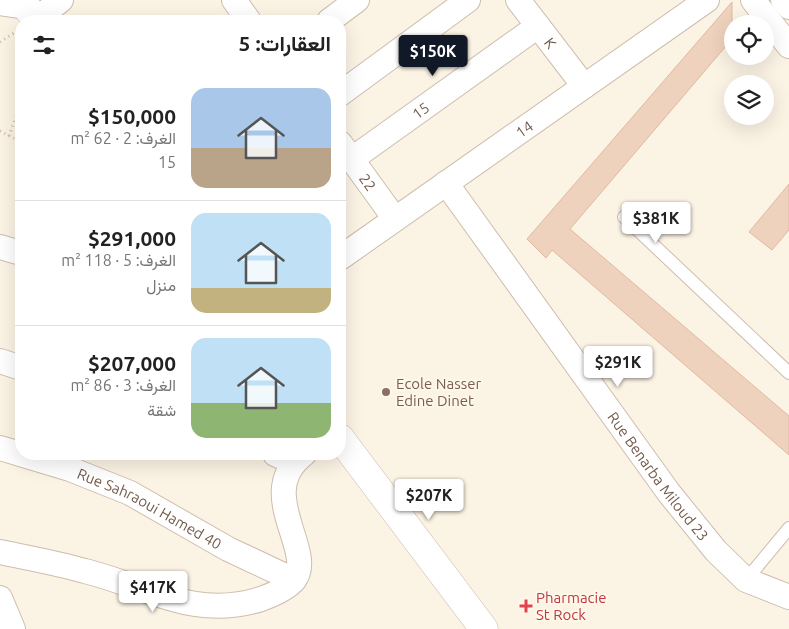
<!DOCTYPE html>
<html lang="ar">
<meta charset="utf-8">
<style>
:root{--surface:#fff;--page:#f2f2f2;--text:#222;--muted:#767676;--line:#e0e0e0;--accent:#111827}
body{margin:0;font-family:Ubuntu,Vazirmatn,sans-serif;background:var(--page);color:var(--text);direction:rtl;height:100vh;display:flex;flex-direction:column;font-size:19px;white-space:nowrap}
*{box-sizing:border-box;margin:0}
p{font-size:16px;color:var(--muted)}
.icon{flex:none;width:28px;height:28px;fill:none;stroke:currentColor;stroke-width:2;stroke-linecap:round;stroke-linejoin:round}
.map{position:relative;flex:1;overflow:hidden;direction:ltr}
.drawer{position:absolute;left:15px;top:15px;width:331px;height:445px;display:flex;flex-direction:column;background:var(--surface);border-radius:20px;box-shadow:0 5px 20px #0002;direction:rtl}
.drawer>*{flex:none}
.buttons{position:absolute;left:724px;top:15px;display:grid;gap:10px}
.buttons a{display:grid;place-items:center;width:50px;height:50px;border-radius:50%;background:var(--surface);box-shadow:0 5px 20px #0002;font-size:25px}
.price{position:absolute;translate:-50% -42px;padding:0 11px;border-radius:5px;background:#fff;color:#222;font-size:16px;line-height:32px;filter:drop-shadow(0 1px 2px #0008)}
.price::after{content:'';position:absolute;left:50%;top:30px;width:15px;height:11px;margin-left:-8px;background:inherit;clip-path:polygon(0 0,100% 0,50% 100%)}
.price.selected{background:var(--accent);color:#fff}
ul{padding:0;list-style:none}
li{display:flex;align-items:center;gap:15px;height:125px;padding:0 15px}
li+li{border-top:1px solid var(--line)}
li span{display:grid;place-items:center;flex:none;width:140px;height:100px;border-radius:15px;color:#555}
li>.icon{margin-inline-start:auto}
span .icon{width:60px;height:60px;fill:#fffc;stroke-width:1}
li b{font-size:21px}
h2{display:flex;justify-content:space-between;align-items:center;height:60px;padding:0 15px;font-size:21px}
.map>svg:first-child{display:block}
</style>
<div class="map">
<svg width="789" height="629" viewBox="0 0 789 629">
<rect width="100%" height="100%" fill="#fbf3e4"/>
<!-- building -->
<path fill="#efd2bd" stroke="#e1b99f" d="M732,2v37l-162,190 219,187v39l-237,-205 -6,8 -19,-19z
M789,184v46l-17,20 -23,-18z"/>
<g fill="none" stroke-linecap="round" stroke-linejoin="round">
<!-- lane casing -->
<g stroke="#cebdae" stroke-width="14">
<path id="lane" d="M624,217l165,156
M746,580l43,-52"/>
</g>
<!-- street casing -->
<g stroke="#cebdae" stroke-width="26">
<g id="street">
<path d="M234,0l15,21"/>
<path id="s1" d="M518,0l66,86"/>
<path d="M753,0l36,46"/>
<path d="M783,0l6,7"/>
<path d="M0,3l26,4"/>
<path d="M36,20l25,-20"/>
<path d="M329,21l28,-21"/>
<path d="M340,94l128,-94"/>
<path id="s2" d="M340,143l55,76"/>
<path id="s3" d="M352,159l186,-133"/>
<path id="s4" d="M446,183l223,310 47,58 30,29 43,17"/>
<path d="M0,247l21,6"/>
<path id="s5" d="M340,258l367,-258"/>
<path d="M0,361l21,7"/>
<path id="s6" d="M0,448l70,21 60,24 98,56 66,31"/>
<path d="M275,454l18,8"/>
<path d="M0,552c29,6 57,11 85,19 63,16 110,49 176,28 11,-4 26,-10 33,-19 23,-29 -41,-87 10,-126"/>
<path d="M0,598l13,31"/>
</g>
</g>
<!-- secondary casing -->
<g stroke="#cfbba9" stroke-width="29">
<path id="secondary" d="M21,0l16,21
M340,438l144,191"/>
</g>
<!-- path -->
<path stroke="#d4b6a1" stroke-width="3" stroke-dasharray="1 4" stroke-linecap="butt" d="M0,42l14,-9
M0,131l21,11
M9,136l12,-33"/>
<!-- lane -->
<use href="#lane" stroke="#fff" stroke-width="12"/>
<!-- street -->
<use href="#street" stroke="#fff" stroke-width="24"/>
<!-- secondary -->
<use href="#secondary" stroke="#fff" stroke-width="28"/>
</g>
<!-- markers -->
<circle fill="#8d6e63" stroke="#fef7ea" stroke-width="2" cx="386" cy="392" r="5"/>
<path fill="#e0444e" stroke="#fef7ea" stroke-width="2" d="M523.5 598.5h5v5h5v5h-5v5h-5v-5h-5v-5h5z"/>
<g text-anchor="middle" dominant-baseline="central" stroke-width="4" stroke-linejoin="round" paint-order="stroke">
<!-- street labels -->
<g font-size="15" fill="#725a4b" stroke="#fef7ea">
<text stroke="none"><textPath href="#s1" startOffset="54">K</textPath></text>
<text stroke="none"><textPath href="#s3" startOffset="84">15</textPath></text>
<text stroke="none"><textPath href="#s5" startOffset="225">14</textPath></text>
<text stroke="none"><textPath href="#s2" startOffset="48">22</textPath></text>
<text stroke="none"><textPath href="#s4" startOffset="362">Rue Benarba Miloud 23</textPath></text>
<text stroke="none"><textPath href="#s6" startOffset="162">Rue Sahraoui Hamed 40</textPath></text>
</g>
<!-- education labels -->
<g font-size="15" fill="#785e54" stroke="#fef7ea" text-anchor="start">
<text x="396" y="383">Ecole Nasser<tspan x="396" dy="17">Edine Dinet</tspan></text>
</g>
<!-- health labels -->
<g font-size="15" fill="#be3a42" stroke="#fef7ea" text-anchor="start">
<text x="536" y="597">Pharmacie<tspan x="536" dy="17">St Rock</tspan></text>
</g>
</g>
</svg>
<div class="buttons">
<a><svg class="icon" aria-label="locate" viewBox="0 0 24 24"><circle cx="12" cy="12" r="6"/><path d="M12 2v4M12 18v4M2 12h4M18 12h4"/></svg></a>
<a><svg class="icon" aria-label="layers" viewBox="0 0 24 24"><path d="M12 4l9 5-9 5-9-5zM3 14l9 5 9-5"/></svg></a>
</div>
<b class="price selected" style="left:433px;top:77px">$150K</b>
<b class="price" style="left:656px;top:244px">$381K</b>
<b class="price" style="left:618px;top:388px">$291K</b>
<b class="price" style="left:429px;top:521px">$207K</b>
<b class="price" style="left:153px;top:613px">$417K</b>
<section class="drawer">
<h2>العقارات: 5<svg class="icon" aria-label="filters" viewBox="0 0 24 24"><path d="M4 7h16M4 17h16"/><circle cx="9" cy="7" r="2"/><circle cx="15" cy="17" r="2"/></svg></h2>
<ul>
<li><span style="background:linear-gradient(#a9c7e8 60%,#b9a48a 0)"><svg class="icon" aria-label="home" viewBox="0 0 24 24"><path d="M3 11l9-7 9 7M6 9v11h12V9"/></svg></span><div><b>$150,000</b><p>الغرف: 2 · 62 m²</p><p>15</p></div></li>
<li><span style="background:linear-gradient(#bfe0f5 75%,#c2b280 0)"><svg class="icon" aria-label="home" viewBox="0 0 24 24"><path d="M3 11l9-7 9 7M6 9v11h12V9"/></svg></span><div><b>$291,000</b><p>الغرف: 5 · 118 m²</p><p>منزل</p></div></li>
<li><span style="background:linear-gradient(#bfe0f5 65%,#8fb573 0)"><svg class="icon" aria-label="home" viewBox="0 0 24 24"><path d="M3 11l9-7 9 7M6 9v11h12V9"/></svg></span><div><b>$207,000</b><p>الغرف: 3 · 86 m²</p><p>شقة</p></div></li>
</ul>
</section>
</div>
